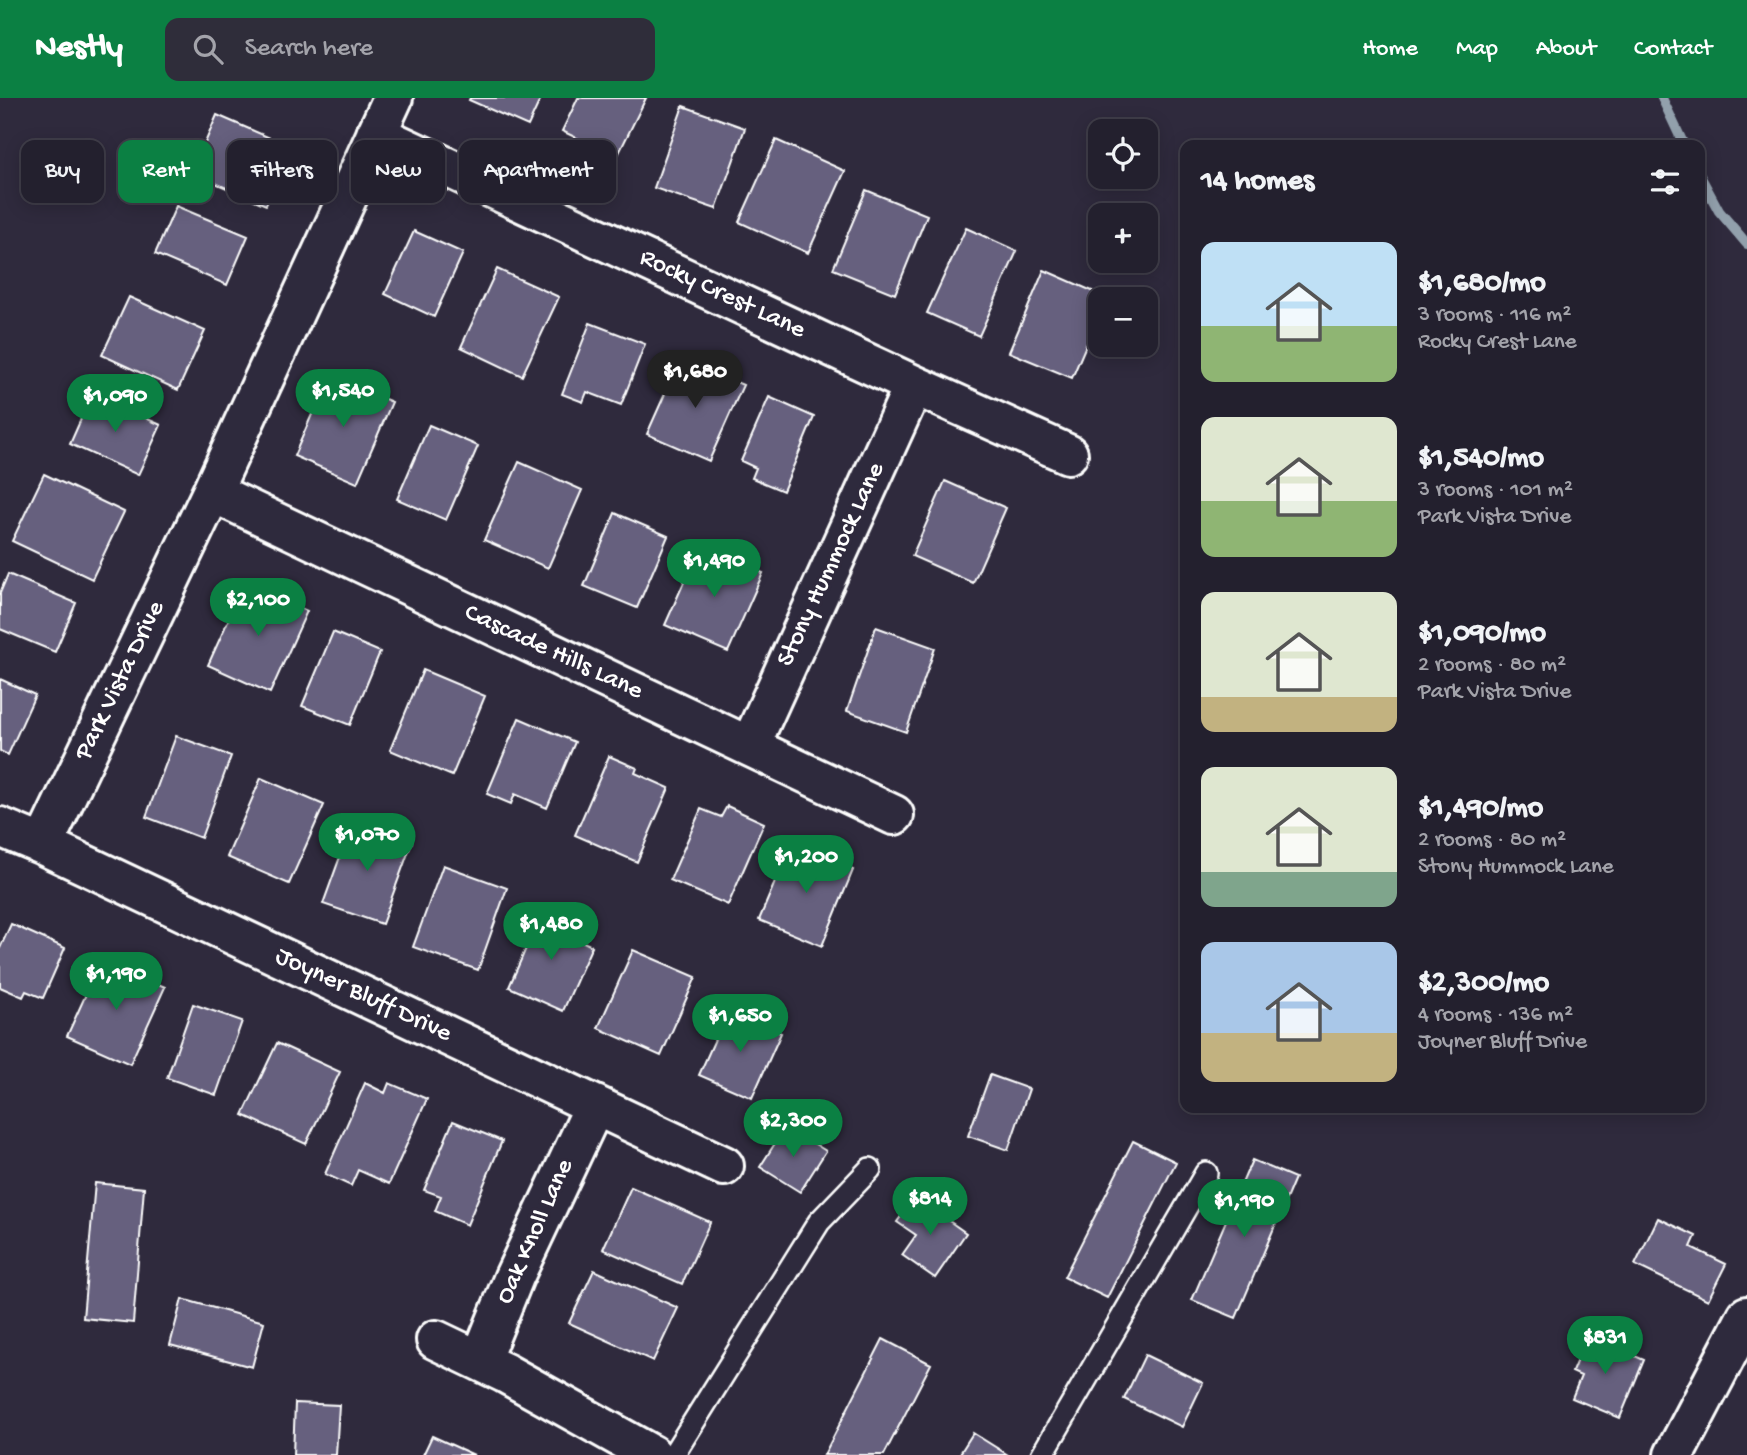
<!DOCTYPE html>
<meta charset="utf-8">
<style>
:root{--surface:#23202e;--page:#2f2d3a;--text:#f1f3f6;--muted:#a3a3aa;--line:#403e4a;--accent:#0b8043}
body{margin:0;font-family:"Gochi Hand",sans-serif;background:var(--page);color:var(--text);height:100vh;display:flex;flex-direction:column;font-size:26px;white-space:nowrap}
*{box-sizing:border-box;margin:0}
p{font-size:23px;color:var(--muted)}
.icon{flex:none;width:38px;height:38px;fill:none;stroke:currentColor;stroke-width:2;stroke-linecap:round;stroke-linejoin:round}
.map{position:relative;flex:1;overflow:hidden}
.side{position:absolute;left:1180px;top:42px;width:525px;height:973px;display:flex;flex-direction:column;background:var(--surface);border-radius:14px;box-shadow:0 4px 18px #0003,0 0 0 2px var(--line)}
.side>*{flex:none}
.guide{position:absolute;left:21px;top:42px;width:665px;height:63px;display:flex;gap:14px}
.tools{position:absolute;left:1088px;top:21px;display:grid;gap:14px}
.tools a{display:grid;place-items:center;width:70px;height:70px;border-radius:14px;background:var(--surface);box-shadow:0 4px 18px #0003,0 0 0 2px var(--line);font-size:35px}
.price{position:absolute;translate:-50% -60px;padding:0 16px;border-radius:24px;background:var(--accent);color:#fff;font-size:23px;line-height:46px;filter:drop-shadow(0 2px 4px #0008)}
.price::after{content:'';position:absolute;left:50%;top:42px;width:21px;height:16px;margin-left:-10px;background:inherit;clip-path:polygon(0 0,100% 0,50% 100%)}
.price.active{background:#222;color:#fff}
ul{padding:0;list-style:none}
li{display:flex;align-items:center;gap:21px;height:175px;padding:0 21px}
li span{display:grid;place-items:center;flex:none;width:196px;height:140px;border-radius:14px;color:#555}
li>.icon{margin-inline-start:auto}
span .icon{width:84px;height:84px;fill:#fffc;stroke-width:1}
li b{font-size:30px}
h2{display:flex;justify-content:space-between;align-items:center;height:84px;padding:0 21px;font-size:30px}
.chip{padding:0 24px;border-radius:14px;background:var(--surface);box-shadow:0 4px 18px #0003,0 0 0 2px var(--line);font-size:24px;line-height:63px}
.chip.active{background:var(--accent);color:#fff}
header{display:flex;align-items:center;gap:42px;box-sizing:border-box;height:98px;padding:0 35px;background:var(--accent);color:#fff}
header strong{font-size:33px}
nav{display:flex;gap:38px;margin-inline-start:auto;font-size:24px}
.search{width:490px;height:63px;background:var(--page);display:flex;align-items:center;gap:18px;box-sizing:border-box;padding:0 24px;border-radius:14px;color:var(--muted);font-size:26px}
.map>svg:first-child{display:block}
</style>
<header>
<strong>Nestly</strong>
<div class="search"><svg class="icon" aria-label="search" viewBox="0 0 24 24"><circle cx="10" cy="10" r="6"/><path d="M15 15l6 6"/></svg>Search here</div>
<nav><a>Home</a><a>Map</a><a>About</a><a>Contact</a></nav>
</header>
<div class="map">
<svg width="1747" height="1357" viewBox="0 0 1747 1357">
<rect width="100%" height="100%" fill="#2f2a3d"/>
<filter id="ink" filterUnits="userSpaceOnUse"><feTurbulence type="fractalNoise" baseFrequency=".0143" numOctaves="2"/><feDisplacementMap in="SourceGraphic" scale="14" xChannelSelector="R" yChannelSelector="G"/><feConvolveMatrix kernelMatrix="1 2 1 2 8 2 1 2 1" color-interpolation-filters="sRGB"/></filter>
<g filter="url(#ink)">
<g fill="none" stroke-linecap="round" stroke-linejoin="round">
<!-- stream -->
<path stroke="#92a0ac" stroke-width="10" d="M1662,0l22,47
M1699,76l20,37 28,33"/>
</g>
<!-- building -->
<path fill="#66607e" stroke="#fff" stroke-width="2" d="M470,0h71l-13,28 -59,-26z
M578,0h68l-29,59 -55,-26z
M683,8l62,22 -29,81 -62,-21z
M217,17l74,32 -25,58 -74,-32z
M776,42l69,31 -37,82 -69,-31z
M866,92l61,25 -32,79 -62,-25z
M176,108l72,30 -21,49 -72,-31z
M966,130l51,23 -38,85 -52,-23z
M414,133l49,22 -29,64 -49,-23z
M497,171l62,28 -37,79 -61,-29z
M1044,172l62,27 -1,2h-4v11l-29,68 -63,-26z
M129,199l76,34 -27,59 -76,-35z
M590,225l55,21 -24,61 -34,-13 -4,10 -21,-8z
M681,260l62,27 -34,76 -62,-27z
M329,277l63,27 -35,81 -63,-27z
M92,296l69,31 -23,50 -68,-31z
M769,299l45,20 -31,74 -31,-13 4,-10 -15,-7z
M429,327l49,21 -32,74 -49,-21z
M519,364l63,28 -34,78 -64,-28z
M44,376l80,38 -32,67 -80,-38z
M945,383l61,27 -33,75 -61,-27z
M615,415l53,23 -31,72 -53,-22z
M700,448l63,27 -35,79 -63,-27z
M8,476l68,29 -21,49 -55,-23v-36z
M245,485l62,28 -37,82 -62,-28z
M876,529l59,21 -29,84 -59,-21z
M333,534l47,20 -30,73 -48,-19z
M423,572l62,26 -33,80 -62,-26z
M0,581l35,16 -27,60 -8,-4z
M519,620l56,24 -28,66 -32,-14 -4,10 -24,-10z
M176,638l55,20 -30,82 -55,-21z
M609,658l28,12 -2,5 34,15 -32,74 -62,-27z
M261,680l63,27 -35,79 -62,-27z
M727,708l37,17 -36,82 -58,-25 31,-71 20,8z
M353,723l59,21 -30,82 -59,-20z
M791,746l62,26 -31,76 -63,-26z
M443,767l64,23 -29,82 -65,-23z
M544,809l24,11 -6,14 30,14 -29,65 -54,-24z
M11,826l54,24 -22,50 -17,-7 -3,6 -23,-10v-39z
M633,852l63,27 -35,79 -63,-28z
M102,861l63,28 -35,77 -63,-28z
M193,906l49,17 -26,74 -49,-17z
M728,912l53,23 -29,65 -53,-23z
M277,945l63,29 -34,72 -63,-29z
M990,977l39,14 -21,61 -40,-14z
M365,985l20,10 4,-10 38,16 -38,85 -31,-14 -7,16 -26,-12z
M453,1023l49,20 -35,84 -32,-14 6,-15 -17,-6z
M786,1028l40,25 -26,41 -40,-25z
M1133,1043l43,21 -69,136 -43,-21z
M1252,1062l43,18 -59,140 -44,-18z
M95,1085l49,5 -11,135 -50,-5z
M631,1089l79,35 -28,62 -79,-35z
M915,1099l51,36 -31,45 -33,-23 14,-20 -19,-13z
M1658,1120l38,18 -5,11 35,17 -18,36 -73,-35z
M594,1172l84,38 -25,53 -84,-38z
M182,1201l82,23 -12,45 -82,-22z
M1587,1237l57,25 -24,58 -48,-20 9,-22 -9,-4z
M883,1241l48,25 -47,91h-60z
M1145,1257l58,28 -21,44 -58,-28z
M295,1305l44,2 -3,50h-43z
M973,1335l35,22h-49z
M432,1338l42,19h-51z"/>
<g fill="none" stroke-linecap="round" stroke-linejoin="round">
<!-- service casing -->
<g stroke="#fff" stroke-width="26">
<path id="service" d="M673,1357l146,-233 51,-53
M1042,1357l164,-282"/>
</g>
<!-- minor casing -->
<g stroke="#fff" stroke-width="44">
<path id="minor" d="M376,36l538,251 154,69
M212,394l682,323
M750,648l164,-361
M0,729l43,18 681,321
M43,747l169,-353 181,-394
M436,1242l69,33 147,82
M480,1263l34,-84 81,-172
M1674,1357l73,-139"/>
</g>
<!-- service -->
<use href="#service" stroke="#2f2a3d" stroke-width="21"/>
<!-- minor -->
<use href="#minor" stroke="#2f2a3d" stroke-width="38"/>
</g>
</g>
<g text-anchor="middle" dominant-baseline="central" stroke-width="6" stroke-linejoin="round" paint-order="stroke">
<!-- street labels -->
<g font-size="26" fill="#fff" stroke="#2f2a3d">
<text transform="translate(722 197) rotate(25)">Rocky Crest Lane</text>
<text transform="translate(832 467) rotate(-65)">Stony Hummock Lane</text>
<text transform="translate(553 555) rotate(25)">Cascade Hills Lane</text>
<text transform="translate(121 583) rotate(-64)">Park Vista Drive</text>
<text transform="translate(363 898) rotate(25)">Joyner Bluff Drive</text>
<text transform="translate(536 1134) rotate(-66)">Oak Knoll Lane</text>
</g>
</g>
</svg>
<div class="tools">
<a><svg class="icon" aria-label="locate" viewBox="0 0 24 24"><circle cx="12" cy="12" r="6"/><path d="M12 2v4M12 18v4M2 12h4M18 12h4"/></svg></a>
<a>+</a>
<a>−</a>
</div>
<b class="price active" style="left:695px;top:312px">$1,680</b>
<b class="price" style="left:343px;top:331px">$1,540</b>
<b class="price" style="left:115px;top:336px">$1,090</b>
<b class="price" style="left:714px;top:501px">$1,490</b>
<b class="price" style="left:258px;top:540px">$2,100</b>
<b class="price" style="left:367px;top:775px">$1,070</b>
<b class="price" style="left:806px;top:797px">$1,200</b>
<b class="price" style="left:551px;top:864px">$1,480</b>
<b class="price" style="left:116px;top:914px">$1,190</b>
<b class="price" style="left:740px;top:956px">$1,650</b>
<b class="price" style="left:793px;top:1061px">$2,300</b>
<b class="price" style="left:930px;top:1139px">$814</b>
<b class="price" style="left:1244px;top:1141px">$1,190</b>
<b class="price" style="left:1605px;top:1278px">$831</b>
<div class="guide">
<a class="chip">Buy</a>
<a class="chip active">Rent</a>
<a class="chip">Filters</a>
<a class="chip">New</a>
<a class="chip">Apartment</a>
</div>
<section class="side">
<h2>14 homes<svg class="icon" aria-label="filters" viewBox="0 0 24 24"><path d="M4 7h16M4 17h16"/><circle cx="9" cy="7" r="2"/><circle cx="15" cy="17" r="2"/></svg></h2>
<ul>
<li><span style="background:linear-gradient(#bfe0f5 60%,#8fb573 0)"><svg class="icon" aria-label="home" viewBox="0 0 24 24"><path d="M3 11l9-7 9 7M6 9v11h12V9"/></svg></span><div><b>$1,680/mo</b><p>3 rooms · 116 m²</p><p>Rocky Crest Lane</p></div></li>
<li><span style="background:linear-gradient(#dfe7d0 60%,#8fb573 0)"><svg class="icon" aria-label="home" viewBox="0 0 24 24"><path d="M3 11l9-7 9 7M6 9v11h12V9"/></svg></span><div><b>$1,540/mo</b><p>3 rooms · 101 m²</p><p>Park Vista Drive</p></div></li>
<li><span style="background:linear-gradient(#dfe7d0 75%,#c2b280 0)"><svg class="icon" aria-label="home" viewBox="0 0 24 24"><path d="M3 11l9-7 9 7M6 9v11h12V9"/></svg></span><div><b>$1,090/mo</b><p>2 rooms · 80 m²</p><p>Park Vista Drive</p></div></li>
<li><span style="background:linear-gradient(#dfe7d0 75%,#7fa58c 0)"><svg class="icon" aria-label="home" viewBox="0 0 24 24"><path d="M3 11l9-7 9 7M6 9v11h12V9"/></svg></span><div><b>$1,490/mo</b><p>2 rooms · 80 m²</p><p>Stony Hummock Lane</p></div></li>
<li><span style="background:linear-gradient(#a9c7e8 65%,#c2b280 0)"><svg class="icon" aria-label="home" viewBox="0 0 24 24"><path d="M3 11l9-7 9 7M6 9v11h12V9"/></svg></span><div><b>$2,300/mo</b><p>4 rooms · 136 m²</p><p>Joyner Bluff Drive</p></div></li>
</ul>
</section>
</div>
